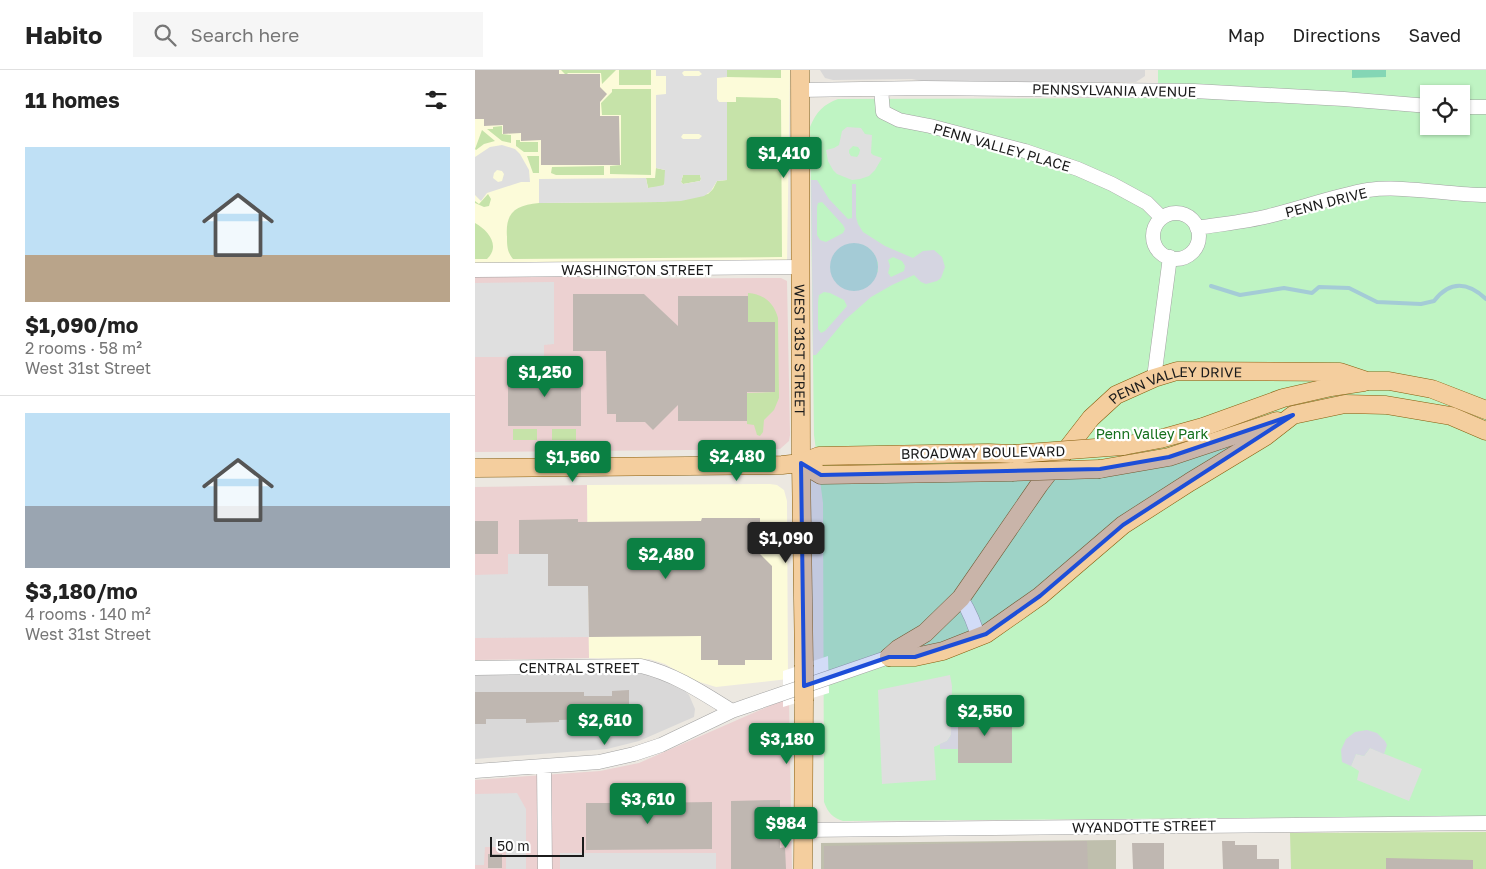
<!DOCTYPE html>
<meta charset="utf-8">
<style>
:root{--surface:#fff;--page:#f6f6f6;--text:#222;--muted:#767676;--line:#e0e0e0;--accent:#0b8043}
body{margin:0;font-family:"Golos Text",sans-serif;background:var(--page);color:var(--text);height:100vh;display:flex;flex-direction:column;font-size:19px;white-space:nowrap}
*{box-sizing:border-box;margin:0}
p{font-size:16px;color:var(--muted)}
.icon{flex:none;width:28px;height:28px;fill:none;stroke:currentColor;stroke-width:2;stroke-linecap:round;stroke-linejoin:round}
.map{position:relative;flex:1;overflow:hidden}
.panel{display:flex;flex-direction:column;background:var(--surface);width:475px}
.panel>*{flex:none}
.buttons{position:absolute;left:945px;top:15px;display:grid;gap:10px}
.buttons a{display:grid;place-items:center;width:50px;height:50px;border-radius:0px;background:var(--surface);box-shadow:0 1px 4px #0004;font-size:25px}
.scale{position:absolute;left:15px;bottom:12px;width:94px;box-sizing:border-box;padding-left:5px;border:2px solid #1b1b1b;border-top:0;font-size:14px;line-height:18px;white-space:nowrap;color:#1b1b1b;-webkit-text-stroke:4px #fff;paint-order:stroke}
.price{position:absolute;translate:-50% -42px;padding:0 11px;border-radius:5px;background:var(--accent);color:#fff;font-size:16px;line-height:32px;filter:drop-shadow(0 1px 2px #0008)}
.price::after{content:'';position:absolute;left:50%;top:30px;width:15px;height:11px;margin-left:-8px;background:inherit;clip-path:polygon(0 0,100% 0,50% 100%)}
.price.current{background:#222;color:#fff}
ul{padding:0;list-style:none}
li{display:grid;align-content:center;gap:10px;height:265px;padding:0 25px}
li+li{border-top:1px solid var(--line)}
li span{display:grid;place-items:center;height:155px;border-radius:0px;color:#555}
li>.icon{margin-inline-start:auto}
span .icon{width:90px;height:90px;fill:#fffc;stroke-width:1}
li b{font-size:21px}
h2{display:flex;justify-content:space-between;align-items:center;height:60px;padding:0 25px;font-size:21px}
header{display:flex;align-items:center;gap:30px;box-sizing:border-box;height:70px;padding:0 25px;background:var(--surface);border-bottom:1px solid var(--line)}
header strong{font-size:24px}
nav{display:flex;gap:28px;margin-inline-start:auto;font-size:18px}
.search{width:350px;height:45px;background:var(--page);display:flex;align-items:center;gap:12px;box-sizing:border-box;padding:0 18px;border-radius:0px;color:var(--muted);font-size:19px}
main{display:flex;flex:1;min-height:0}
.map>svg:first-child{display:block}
</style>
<header>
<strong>Habito</strong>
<div class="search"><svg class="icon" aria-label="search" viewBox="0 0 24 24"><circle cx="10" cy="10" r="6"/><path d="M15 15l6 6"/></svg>Search here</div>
<nav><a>Map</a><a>Directions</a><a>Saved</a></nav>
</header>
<main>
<section class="panel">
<h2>11 homes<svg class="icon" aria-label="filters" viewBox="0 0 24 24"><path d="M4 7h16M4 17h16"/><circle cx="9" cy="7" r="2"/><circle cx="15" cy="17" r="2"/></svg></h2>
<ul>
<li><span style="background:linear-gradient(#bfe0f5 70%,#b9a48a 0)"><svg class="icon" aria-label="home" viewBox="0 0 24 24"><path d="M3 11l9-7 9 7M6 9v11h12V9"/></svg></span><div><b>$1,090/mo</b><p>2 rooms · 58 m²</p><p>West 31st Street</p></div></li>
<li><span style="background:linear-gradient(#bfe0f5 60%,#9aa5b1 0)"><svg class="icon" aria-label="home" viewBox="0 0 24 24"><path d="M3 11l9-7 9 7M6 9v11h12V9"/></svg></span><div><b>$3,180/mo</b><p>4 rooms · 140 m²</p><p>West 31st Street</p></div></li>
</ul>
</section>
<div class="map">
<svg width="1011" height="799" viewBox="0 0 1011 799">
<rect width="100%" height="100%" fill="#ece8e1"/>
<!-- residential -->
<path fill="#d9d8d8" d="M345,0h325v6l-9,6 -206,1 -18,-4 -79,1 -8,-2z
M161,602l13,2 36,17 4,4 6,14 -1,8 -55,24 -32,8 -132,10v-86z"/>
<!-- commercial -->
<path fill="#ecd1d1" d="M0,205h101l8,4 186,-1h11l6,3 3,154 -1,6 -9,8 -305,3z
M112,415l2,173 -114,2v-173z
M308,630h6l3,169h-317v-89l125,-9 39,-8z"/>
<!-- education -->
<path fill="#fcfbd9" d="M0,0h315l-3,192 -312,3z
M295,414l7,1 7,5 3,11 1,178 -72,8 -23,-7 -28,-16 -16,-5 -60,-1 -2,-173z"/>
<!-- construction -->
<path fill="#bfbfad" d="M641,770v29h-295v-26z"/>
<!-- grass -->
<path fill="#c6e3a9" d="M86,0h55l-14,14 -1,-11h-33l-2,2z
M144,0h32v15h-32z
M252,0h54v8l-54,-1z
M137,19h39v86l-41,-1v-8l11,-1v-50h-19l-1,-12 11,-11z
M261,27l41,1 4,2 1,157 -269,2c-6,-7 -6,-14 -6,-22 -2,-25 9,-32 32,-34l122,-1 47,-8 5,-5 4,-8 10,-1v-78h9z
M27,56v8l9,1v8l-9,-2 -15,-12h6v-2z
M7,60l13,11 -11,3 -8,6 -1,-1z
M41,70h4v2h18v10h-14l-8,-6z
M52,86h12v17h-6z
M129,96v9h-48l-5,-2 1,-6z
M181,98l9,2v13l-3,4 -14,1 -2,-10h9z
M208,105h17l1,4 -1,2 -17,3 -2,-2z
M13,124l3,5 -2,7 -5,1 -9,-4v-2l4,3z
M0,153c13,7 26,23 12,36h-12z
M273,223c16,1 26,10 30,25l1,80 -5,12 -10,10 -1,12 -3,4 -3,-1 -3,-10 -7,-1v-31l28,-1v-70h-27z
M38,359h24v11h-24z
M77,359h24v11h-24z
M1011,762v37h-195l-1,-36z"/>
<!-- park -->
<path fill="#bff4c3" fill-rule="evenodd" d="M683,0h328v746l-643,5c-10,-3 -15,-8 -19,-19l-1,-299 -9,-68 -4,-308c6,-15 14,-23 28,-28l320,-1zM954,24h32v32h-32z"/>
<!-- pitch -->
<path fill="#84d6b5" d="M877,0h34v7l-34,1z"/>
<!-- parking -->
<path fill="#dfdfdf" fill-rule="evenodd" d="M181,0h71v7l-10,1v21l2,3h8v78l-10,1 -6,10 -7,5 -23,5 -20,1 -122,1v-24l107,-1 2,10 16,-3 1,-15 -9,-2v-73l10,-1v-18h-10zM209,1h15l3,3 -3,2h-15l-2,-3zM208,64h16l3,2 -3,3h-16l-2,-2zM208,105h17l1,4 -1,2 -17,3 -2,-2z
M372,57l14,1 4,6 7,1 -1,18 2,2 9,3 -7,12 -6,6 -9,3 -8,1 -15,-6 -4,-4 -5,-9 -2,-11 8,-2 5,-3 3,-14zM378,76l5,1 2,3 -1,4 -2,3 -6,-1 -2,-3v-3z
M27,75l13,4 5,5 9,16 1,12h-9l-34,11 -6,8 -6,-6v-38l15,-10zM22,100l5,1 2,3 -2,7 -4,1 -5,-4 1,-5z
M79,212v62l-10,1v12h-69v-74z
M33,484h40v32h40l1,51 -114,1v-63l33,-1z
M475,605l2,11 -1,49 -4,6 -13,6 2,33 -54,4 -4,-94z
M895,678l52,21 -13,32 -52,-21 2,-9 -8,-5 5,-12 8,2z
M42,723l9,16v60h-20v-22h-21l-1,18h-9v-71z
M85,783h156v16h-156z"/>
<!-- plaza -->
<path fill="#d5d5e1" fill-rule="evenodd" d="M336,110h6l12,19 19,20 4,-1v-34h4v33l2,7 5,8 22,14 28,12 10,-7 11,-1 8,7 3,10 -4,11 -4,3 -11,3 -5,-2 -7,-7 -22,10 -21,12 -26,23 -29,35h-3zM347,132l21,23 2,4 -2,4 -17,9 -6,-2 -3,-5v-28l1,-4zM373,174l15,1 7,4 5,7 3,7v9l-42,-20zM418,187l9,4 3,5 -1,5 -13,6 -3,-4 2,-7 -2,-6zM349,222l6,1 14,7 3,6 -22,25 -4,2 -3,-4v-27l1,-7z
M476,641h7v38h-18v-5l7,-3 4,-6z
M892,660l10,3 8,8 2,4 -3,9 -14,-6 -6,8 -8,-2 -5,12 -9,-4 -1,-12 5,-11 9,-7z"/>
<!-- water -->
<path fill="#a4cbd6" d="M355 197a24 24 0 1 1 48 0a24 24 0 1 1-48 0Z"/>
<!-- pier -->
<path fill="#fff" d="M353,586l1,37 -46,14v-36z"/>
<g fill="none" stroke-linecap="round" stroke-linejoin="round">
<!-- stream -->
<path stroke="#a4cbd6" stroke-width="4" d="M736,216l29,9 44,-7 28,5 7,-6 30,1 28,14 44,2 13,-3c16,-21 34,-19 52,-2"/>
</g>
<!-- building -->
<path fill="#bfb7b1" d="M0,0h84v4h41v13l7,7 -7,8v14h19l1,49h-79v-25l-20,1v-8l-18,1v-9l-19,1v-7h-9z
M98,224h71l34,32v-30h70v26h27v70h-28v29h-69v-16l-25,25 -8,-8h-29v-8h-9l-1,-63h-33z
M33,299h73v57h-73z
M227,448h58v36l12,12v94h-27v5h-27v-5h-17v-24l-112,1 -1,-51h-40v-32h-29v-34l59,-1v3l123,-1z
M0,451h23v33h-23z
M154,620v29l-24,1v2h-12l-1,-3 -33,1v2l-33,1v-4h-40v5h-11v-32h109v4h28v-5z
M520,637h15v16h2v40h-54v-52h37z
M145,721h21v12l71,-1v47l-126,1v-47h35z
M305,730v48l5,-1 1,22h-55v-68z
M612,771l1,28h-264v-23z
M747,771h13v4h22v14h22v10h-56z
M657,773h32v26h-31z
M13,784h14v14h-14z
M911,788l87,2v9h-87z"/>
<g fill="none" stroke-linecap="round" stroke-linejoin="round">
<!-- minor casing -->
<g stroke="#a2a2a2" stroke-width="15">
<path id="minor" d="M406,19l2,23 16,8 31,6 95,25 53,18 34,15 35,19 15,15
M325,20l124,-2 270,3 150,8 85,7
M986,37h25
M678 166a23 23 0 1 1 46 0a23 23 0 1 1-46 0Z
M722,158c24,-4 48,-6 72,-12 33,-8 65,-20 99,-26 36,-5 81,5 118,5
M0,200l325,-3
M679,308l16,-121
M486,528c8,13 14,25 17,40
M0,598l166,-2c34,8 62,27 91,45
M69,696l1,103
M0,701l124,-9 35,-8 27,-9 71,-34 157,-54
M328,760l683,-7"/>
</g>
<!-- major casing -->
<g stroke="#865c0b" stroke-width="19">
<g id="major">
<path id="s1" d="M325,0l1,393 3,202"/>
<path d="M648,376l37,-7 43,-12 80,-29 48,-11 33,-5"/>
<path d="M326,393l20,12 191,-3"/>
<path d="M0,398l307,-3 19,-2 18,-7 169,-3 26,1"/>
<path d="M625,399l69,-12 108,-36"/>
<path id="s2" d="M414,587l9,-8 27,-16 36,-35 78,-113 52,-67 25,-23 38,-17 23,-7 163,1 27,9h22l43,8 54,21"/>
<path d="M414,587h26l28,-6 43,-17 54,-38 83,-71 67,-43 76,-46 27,-21 52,-11 41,1 65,11 35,15"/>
<path d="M328,799l1,-168"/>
</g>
</g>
<!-- minor -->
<use href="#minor" stroke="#fff" stroke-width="14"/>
<!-- major -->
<use href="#major" stroke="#f4ce9e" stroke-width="18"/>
<!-- major-bridge casing -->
<g stroke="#865c0b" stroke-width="19" stroke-linecap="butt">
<path id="major-bridge" d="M539,384l109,-8
M537,402l88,-3
M329,595v36"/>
</g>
<!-- major-bridge -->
<use href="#major-bridge" stroke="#f4ce9e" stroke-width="18"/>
</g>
<!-- marked area -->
<path fill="#1d4ed8" fill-opacity="0.2" stroke="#1d4ed8" stroke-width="4" stroke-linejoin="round" d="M818,345l-170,110 -83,71 -54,38 -71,23h-26l-85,29 -3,-223 20,12 279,-6 69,-12z"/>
<g text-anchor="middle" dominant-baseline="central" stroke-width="4.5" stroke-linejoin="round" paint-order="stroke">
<!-- street labels -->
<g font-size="14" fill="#1b1b1b" stroke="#fff">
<text transform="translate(639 20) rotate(1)">PENNSYLVANIA AVENUE</text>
<text transform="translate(527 77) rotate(16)">PENN VALLEY PLACE</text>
<text transform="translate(851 132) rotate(-14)">PENN DRIVE</text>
<text x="162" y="199">WASHINGTON STREET</text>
<text stroke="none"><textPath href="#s1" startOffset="280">WEST 31ST STREET</textPath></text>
<text stroke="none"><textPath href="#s2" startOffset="411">PENN VALLEY DRIVE</textPath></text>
<text transform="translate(508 382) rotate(-1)">BROADWAY BOULEVARD</text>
<text x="104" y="597">CENTRAL STREET</text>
<text transform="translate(669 756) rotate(-1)">WYANDOTTE STREET</text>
</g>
<!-- park labels -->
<g font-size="14" fill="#136e1a" stroke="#fff">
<text x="677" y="363">Penn Valley Park</text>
</g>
</g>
</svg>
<div class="buttons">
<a><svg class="icon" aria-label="locate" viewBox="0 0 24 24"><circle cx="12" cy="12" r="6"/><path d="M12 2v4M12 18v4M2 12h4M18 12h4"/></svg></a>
</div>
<div class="scale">50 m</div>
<b class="price" style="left:309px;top:109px">$1,410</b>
<b class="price" style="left:70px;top:328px">$1,250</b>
<b class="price" style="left:262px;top:412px">$2,480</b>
<b class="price" style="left:98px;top:413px">$1,560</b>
<b class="price current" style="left:311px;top:494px">$1,090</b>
<b class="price" style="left:191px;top:510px">$2,480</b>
<b class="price" style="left:510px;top:667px">$2,550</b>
<b class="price" style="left:130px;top:676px">$2,610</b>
<b class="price" style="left:312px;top:695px">$3,180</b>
<b class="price" style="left:173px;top:755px">$3,610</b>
<b class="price" style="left:311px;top:779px">$984</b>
</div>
</main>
